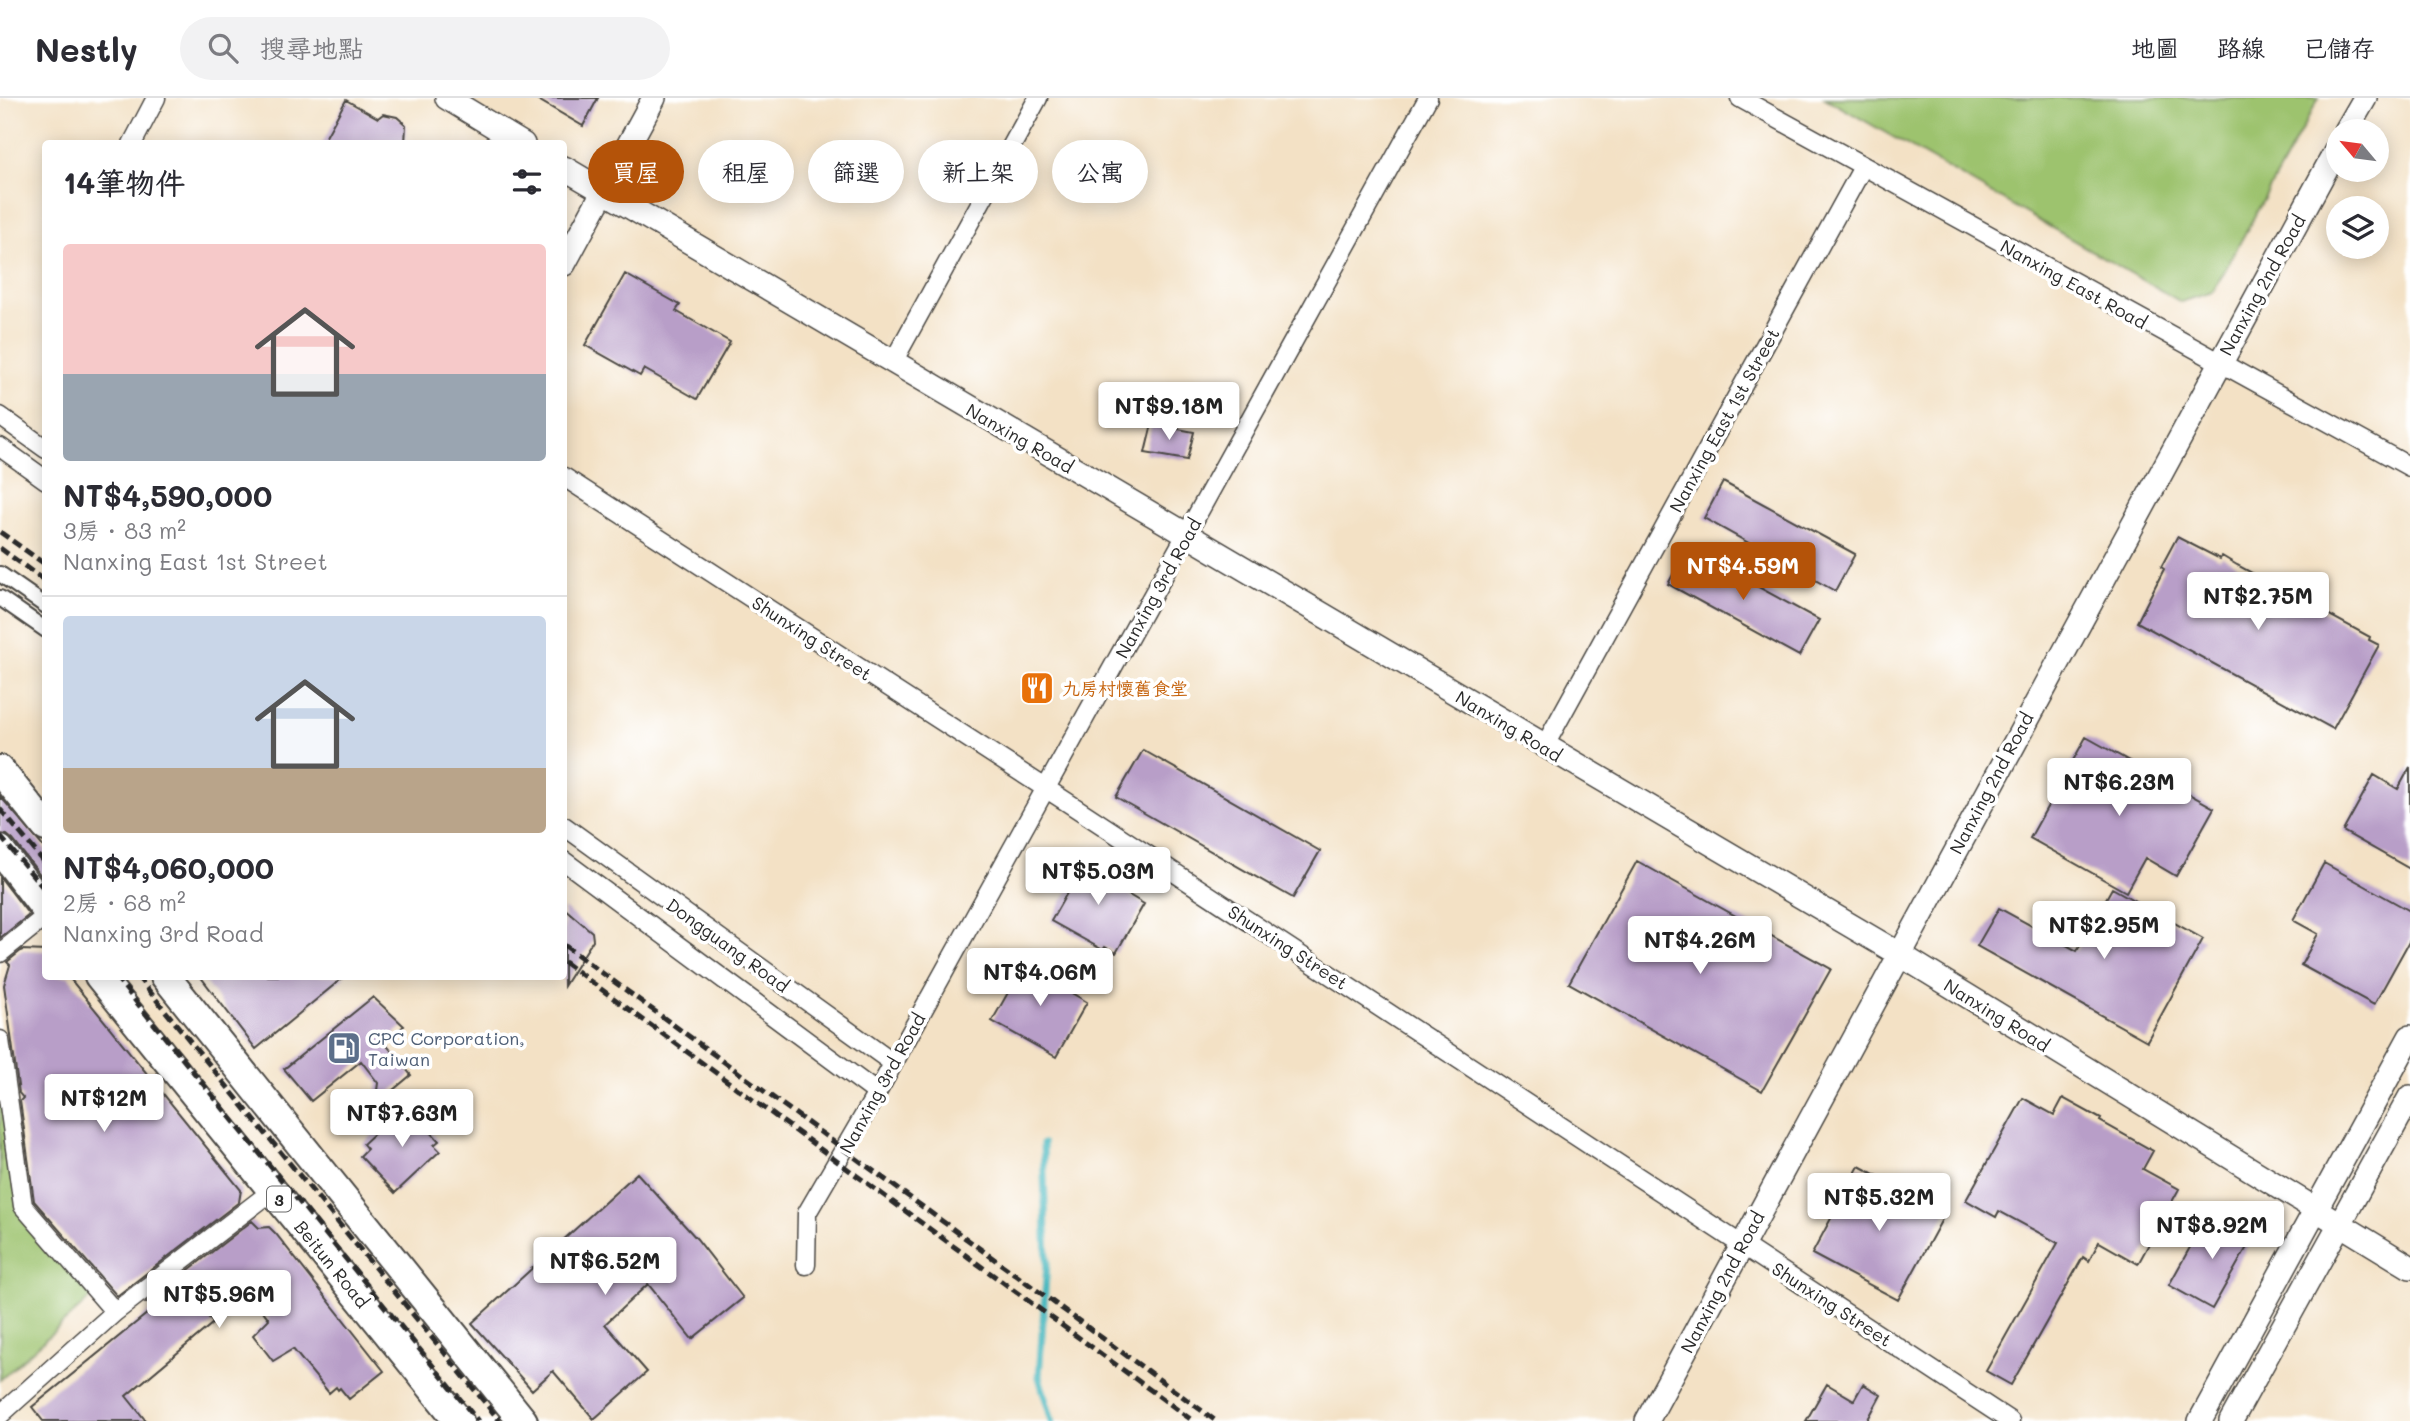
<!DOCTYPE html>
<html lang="zh-TW">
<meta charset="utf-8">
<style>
:root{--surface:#fff;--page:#f2f2f3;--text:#2b2b33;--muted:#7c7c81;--line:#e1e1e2;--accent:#b45309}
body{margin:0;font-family:Mali,"LXGW WenKai TC",sans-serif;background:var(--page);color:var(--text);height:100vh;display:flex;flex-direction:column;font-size:26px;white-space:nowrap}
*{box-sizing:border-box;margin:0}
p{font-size:23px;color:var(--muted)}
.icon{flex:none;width:38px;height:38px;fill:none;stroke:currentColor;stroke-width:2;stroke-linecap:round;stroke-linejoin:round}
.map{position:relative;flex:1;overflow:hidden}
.panel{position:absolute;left:42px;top:42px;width:525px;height:840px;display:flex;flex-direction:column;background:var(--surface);border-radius:7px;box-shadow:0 4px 18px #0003}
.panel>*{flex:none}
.guide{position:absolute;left:588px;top:42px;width:665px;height:63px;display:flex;gap:14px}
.needle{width:46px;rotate:299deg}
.tools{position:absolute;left:2326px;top:21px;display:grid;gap:14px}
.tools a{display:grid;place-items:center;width:63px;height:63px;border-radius:50%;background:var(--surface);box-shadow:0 4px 18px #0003;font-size:35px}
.price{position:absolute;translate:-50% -60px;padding:0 16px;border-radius:7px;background:#fff;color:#222;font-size:23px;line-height:46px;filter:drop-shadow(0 2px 4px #0008)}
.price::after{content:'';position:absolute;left:50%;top:42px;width:21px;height:16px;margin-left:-10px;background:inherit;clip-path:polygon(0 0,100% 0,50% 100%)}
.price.selected{background:var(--accent);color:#fff}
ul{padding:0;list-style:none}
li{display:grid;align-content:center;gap:14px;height:371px;padding:0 21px}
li+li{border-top:2px solid var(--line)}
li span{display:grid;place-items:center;height:217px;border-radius:7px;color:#555}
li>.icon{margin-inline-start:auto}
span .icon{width:126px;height:126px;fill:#fffc;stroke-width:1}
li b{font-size:30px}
h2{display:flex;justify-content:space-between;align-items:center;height:84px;padding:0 21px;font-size:30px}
.tag{padding:0 24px;border-radius:32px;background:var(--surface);box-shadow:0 4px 18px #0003;font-size:24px;line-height:63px}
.tag.selected{background:var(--accent);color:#fff}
header{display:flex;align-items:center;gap:42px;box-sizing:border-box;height:98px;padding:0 35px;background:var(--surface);border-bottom:2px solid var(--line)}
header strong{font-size:33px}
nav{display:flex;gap:38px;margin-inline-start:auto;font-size:24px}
.search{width:490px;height:63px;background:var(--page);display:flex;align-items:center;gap:18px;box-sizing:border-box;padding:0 24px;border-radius:38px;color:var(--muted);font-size:26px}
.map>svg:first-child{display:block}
</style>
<header>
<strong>Nestly</strong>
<div class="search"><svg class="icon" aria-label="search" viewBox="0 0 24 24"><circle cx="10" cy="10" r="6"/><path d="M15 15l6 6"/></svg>搜尋地點</div>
<nav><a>地圖</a><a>路線</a><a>已儲存</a></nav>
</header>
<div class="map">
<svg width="2410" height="1323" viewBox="0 0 2410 1323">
<rect width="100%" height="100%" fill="#fff"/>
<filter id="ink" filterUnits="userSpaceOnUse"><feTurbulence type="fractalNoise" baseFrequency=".0143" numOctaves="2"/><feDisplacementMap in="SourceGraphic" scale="14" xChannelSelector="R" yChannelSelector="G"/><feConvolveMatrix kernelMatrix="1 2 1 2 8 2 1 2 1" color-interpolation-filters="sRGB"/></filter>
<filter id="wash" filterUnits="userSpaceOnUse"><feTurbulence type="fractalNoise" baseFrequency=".00686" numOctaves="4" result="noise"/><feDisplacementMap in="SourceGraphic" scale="28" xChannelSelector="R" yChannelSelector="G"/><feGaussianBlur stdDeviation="1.57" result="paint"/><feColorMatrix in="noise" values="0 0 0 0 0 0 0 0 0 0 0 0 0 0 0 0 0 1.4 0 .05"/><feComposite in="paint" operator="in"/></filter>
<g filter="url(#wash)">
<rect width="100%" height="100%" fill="#f3e1c5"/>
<!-- green -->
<path fill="#9dc36e" stroke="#64774c" stroke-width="2" d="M1825,0h494l-106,194 -32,10z
M0,941l22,169 70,89 -92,83z"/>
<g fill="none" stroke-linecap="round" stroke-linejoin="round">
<!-- stream -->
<path stroke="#47b7be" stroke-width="7" d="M1043,1046l4,119 -8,114 13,44"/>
</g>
<g id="blocks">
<!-- building -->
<path fill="#b89ec8" d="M535,0h63l-15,28z
M346,2l32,18 5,-4 14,3 9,8 -1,19h-83z
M625,176l55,31 -4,6 54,31 -33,57 -53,-30 -4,7 -55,-31z
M1152,326l42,8 -7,28 -42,-7z
M1723,384l132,72 -20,37 -131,-73z
M2177,439l43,22 2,-3 15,9 133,72 -1,3 10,5 -46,84 -196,-107 27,-53 -3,-2z
M1687,450l132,72 -20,36 -131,-72z
M2086,639l128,71 -38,68 -31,-18 -19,34 -96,-54z
M1143,652l177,101 -27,47 -177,-101z
M2410,669v102l-67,-38 31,-56 24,14z
M0,698l46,54v32l-33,-42 -6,-5 -7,-1z
M1088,758l32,17 -4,7 11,7 -3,5 20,12 -28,49 -11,-6 -2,3 -52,-29z
M1637,763l194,108 -69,122 -193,-108z
M2324,765l86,48v29l-36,65 -73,-40 17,-31 -25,-14z
M0,779l29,38 -29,23z
M2112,790l91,51 -56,102 -170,-95 22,-38 78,43z
M564,810l28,24 1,8 -29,46z
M22,852l24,1v25h22l173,214 -2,12 -122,94 -83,-95 -14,-100 3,-3 -4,-5 -15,-108 6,-20 -3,-3z
M1027,861l46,26 -3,7 17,10 -31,55 -64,-36z
M200,878h145l-89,73z
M373,899l31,29 -20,16 27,33 -36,30 3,-22 -17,-22 -50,40 -27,-32z
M2023,1000l31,17 9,-17 38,21 -1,2 53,30 -10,18 36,20 -41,75 -39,-22 -10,19 -6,-4 -72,128 -25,-14 72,-128 -59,-32 -3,6 -30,-17z
M423,1011l15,15 -8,7 9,10 -5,4 6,6 -45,42 -35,-37 7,-7 -4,-5 28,-26 25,-3z
M1859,1068l87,46 -48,88 -86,-46z
M637,1075l60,66 46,59 -51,41 -44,-55 -43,40 42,48 -53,47 -41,-48 -21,19 -60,-67z
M2217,1115l38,20 -43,76 -43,-24 24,-43 6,3z
M252,1123l7,7 10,-1 7,7 108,137 -35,28 -9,-11 -2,2 -2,-3 -7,6 -36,-44 -20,12 -20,-26 16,-16 -20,-26 -8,6 -4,-4 -28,23 4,5 -87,73 20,25h-103l-11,-14 127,-103 -13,-1z
M1827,1286l27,16 9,-16 18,11 -14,26h-61z"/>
</g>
</g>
<g filter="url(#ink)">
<use href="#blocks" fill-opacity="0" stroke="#494642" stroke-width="2"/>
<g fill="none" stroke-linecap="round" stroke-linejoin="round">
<!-- pedestrian casing -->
<g stroke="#494642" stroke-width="18">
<path id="pedestrian" d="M0,476l46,32
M0,500l46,32"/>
</g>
<!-- minor casing -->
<g stroke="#494642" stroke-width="21">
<path id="minor" d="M1740,0l670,369
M132,46l24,-46
M893,264l145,-264
M0,318l46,33
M0,349l46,33
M564,379l506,327 940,617
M1544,649l319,-580
M564,728l329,237
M564,763l313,232
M0,855l46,-37
M0,942l23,166 92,106
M806,1167l1,-52 70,-120 551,-995
M0,1317l115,-103 157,-121"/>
</g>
<!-- tertiary casing -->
<g stroke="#494642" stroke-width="26">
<path id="tertiary" d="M447,0l76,46
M2346,33l19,-33
M564,70l1335,786 511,313
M564,166l90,-166
M1647,1323l691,-1274
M2200,1323l210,-384
M2231,1323l179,-324"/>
</g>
<!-- primary casing -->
<g stroke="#494642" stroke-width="32">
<path id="primary" d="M0,672l46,57
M0,752l46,60
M99,878l360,445
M165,878l358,445"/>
</g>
<!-- pedestrian -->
<use href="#pedestrian" stroke="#fff" stroke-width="14"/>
<!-- minor -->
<use href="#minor" stroke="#fff" stroke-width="18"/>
<!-- tertiary -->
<use href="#tertiary" stroke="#fff" stroke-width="23"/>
<!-- primary -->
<use href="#primary" stroke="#fff" stroke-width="28"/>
<!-- rail -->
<path stroke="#2b2b2b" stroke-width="5" stroke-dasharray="10 5" stroke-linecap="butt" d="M0,434l46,33
M0,450l46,34
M0,711l46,55
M0,738l46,55
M564,847l652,476
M564,864l629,459
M115,878l363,445
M137,878l363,445"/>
</g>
</g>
<!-- icons -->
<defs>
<g id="restaurant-square" transform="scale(1.75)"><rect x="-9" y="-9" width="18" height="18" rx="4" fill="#e8710a" stroke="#fff"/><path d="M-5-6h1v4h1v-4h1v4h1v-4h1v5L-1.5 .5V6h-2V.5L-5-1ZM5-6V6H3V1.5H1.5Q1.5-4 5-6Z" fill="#fff"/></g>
<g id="fuel-square" transform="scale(1.75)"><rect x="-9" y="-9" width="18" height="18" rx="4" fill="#5c6f8a" stroke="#fff"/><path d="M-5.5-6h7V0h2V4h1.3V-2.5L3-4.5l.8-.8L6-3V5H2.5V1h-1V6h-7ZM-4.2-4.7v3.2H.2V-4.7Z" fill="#fff"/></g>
</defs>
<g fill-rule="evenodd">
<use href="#restaurant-square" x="1037" y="590"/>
<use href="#fuel-square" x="344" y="950"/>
</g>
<g text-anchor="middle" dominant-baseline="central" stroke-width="7" stroke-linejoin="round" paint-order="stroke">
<!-- shield labels -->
<rect fill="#fff" stroke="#6b6b6b" stroke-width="2" x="267" y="1088.5" width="24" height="25" rx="5"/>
<g font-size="16" font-weight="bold" fill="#2b2b2b">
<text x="279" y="1101">3</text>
</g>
<!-- street labels -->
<g font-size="18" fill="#2b2b2b" stroke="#fff">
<text transform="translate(2074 186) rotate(29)">Nanxing East Road</text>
<text transform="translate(2262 187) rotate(-61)">Nanxing 2nd Road</text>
<text transform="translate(1724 322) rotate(-61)">Nanxing East 1st Street</text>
<text transform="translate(1020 340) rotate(30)">Nanxing Road</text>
<text transform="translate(1158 490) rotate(-61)">Nanxing 3rd Road</text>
<text transform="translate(812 540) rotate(33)">Shunxing Street</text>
<text transform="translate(1509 628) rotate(31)">Nanxing Road</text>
<text transform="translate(1991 685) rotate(-62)">Nanxing 2nd Road</text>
<text transform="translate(728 847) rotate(36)">Dongguang Road</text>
<text transform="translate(1288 849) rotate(33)">Shunxing Street</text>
<text transform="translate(1997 917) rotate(32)">Nanxing Road</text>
<text transform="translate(882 985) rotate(-61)">Nanxing 3rd Road</text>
<text transform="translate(332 1166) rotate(51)">Beitun Road</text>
<text transform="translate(1722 1184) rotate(-62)">Nanxing 2nd Road</text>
<text transform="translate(1832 1206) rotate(33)">Shunxing Street</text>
</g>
<!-- food labels -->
<g font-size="18" fill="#c56008" stroke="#fff" text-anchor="start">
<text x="1062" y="590">九房村懷舊食堂</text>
</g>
<!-- service labels -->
<g font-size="18" fill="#4e5e75" stroke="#fff" text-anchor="start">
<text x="368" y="940">CPC Corporation,<tspan x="368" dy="21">Taiwan</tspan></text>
</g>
</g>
</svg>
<div class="tools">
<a><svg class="needle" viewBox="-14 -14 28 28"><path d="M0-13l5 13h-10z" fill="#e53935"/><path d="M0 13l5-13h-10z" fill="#7c7c81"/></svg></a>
<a><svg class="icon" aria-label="layers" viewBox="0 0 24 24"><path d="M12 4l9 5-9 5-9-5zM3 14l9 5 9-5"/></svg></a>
</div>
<b class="price" style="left:1169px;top:344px">NT$9.18M</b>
<b class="price selected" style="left:1743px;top:504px">NT$4.59M</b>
<b class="price" style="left:2258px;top:534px">NT$2.75M</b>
<b class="price" style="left:2119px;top:720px">NT$6.23M</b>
<b class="price" style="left:1098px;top:809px">NT$5.03M</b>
<b class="price" style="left:2104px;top:863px">NT$2.95M</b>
<b class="price" style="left:1700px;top:878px">NT$4.26M</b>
<b class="price" style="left:1040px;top:910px">NT$4.06M</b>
<b class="price" style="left:104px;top:1036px">NT$12M</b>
<b class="price" style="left:402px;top:1051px">NT$7.63M</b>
<b class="price" style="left:1879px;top:1135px">NT$5.32M</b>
<b class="price" style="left:2212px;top:1163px">NT$8.92M</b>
<b class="price" style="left:605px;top:1199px">NT$6.52M</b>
<b class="price" style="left:219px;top:1232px">NT$5.96M</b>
<div class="guide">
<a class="tag selected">買屋</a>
<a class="tag">租屋</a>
<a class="tag">篩選</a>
<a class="tag">新上架</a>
<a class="tag">公寓</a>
</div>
<section class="panel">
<h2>14筆物件<svg class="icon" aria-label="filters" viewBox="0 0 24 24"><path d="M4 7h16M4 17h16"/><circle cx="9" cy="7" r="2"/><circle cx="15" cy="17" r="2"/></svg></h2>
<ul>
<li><span style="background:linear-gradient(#f6c9c9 60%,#9aa5b1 0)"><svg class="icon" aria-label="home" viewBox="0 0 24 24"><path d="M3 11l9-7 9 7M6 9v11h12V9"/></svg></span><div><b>NT$4,590,000</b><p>3房 · 83 m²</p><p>Nanxing East 1st Street</p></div></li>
<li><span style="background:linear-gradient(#c9d6e8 70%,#b9a48a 0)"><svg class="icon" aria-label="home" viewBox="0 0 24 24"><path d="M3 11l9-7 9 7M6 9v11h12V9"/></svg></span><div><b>NT$4,060,000</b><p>2房 · 68 m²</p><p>Nanxing 3rd Road</p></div></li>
</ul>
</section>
</div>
